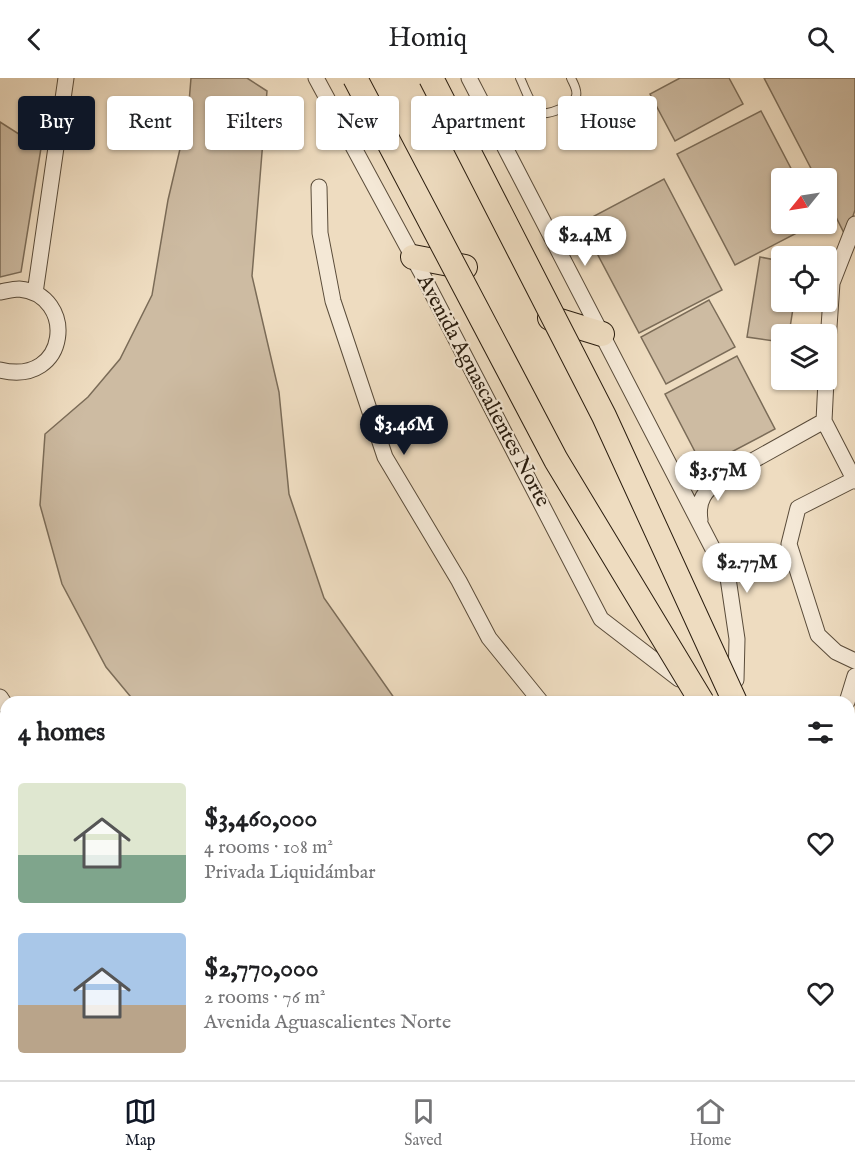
<!DOCTYPE html>
<meta charset="utf-8">
<style>
:root{--surface:#fff;--page:#f6f6f6;--text:#202124;--muted:#757577;--line:#e0e0e0;--accent:#111827}
body{margin:0;font-family:"IM FELL English",serif;background:var(--page);color:var(--text);height:100vh;display:flex;flex-direction:column;font-size:22px;white-space:nowrap}
*{box-sizing:border-box;margin:0}
p{font-size:20px;color:var(--muted)}
.icon{flex:none;width:33px;height:33px;fill:none;stroke:currentColor;stroke-width:2;stroke-linecap:round;stroke-linejoin:round}
.map{position:relative;flex:1;overflow:hidden}
.details{position:absolute;left:0px;top:618px;width:855px;height:384px;display:flex;flex-direction:column;background:var(--surface);border-radius:18px 18px 0 0;box-shadow:0 2px 4px #0004}
.details>*{flex:none}
.banner{position:absolute;left:18px;top:18px;width:819px;height:54px;display:flex;gap:12px}
.needle{width:39px;rotate:240deg}
.controls{position:absolute;left:771px;top:90px;display:grid;gap:12px}
.controls a{display:grid;place-items:center;width:66px;height:66px;border-radius:6px;background:var(--surface);box-shadow:0 2px 4px #0004;font-size:30px}
.price{position:absolute;translate:-50% -51px;padding:0 14px;border-radius:21px;background:#fff;color:#222;font-size:20px;line-height:39px;filter:drop-shadow(0 2px 3px #0008)}
.price::after{content:'';position:absolute;left:50%;top:36px;width:18px;height:14px;margin-left:-9px;background:inherit;clip-path:polygon(0 0,100% 0,50% 100%)}
.price.active{background:var(--accent);color:#fff}
ul{padding:0;list-style:none}
li{display:flex;align-items:center;gap:18px;height:150px;padding:0 18px}
li span{display:grid;place-items:center;flex:none;width:168px;height:120px;border-radius:6px;color:#555}
li>.icon{margin-inline-start:auto}
span .icon{width:72px;height:72px;fill:#fffc;stroke-width:1}
li b{font-size:26px}
h2{display:flex;justify-content:space-between;align-items:center;height:72px;padding:0 18px;font-size:26px}
.tag{padding:0 21px;border-radius:6px;background:var(--surface);box-shadow:0 2px 4px #0004;font-size:21px;line-height:54px}
.tag.active{background:var(--accent);color:#fff}
header{display:flex;justify-content:space-between;align-items:center;height:78px;padding:0 18px;background:var(--surface);font-size:27px;font-weight:600}
.dock{display:flex;justify-content:space-around;align-items:center;height:84px;border-top:2px solid var(--line);background:var(--surface);font-size:16px;color:var(--muted)}
.dock a{display:grid;justify-items:center;gap:3px}
.dock .active{color:var(--accent)}
.map>svg:first-child{display:block}
</style>
<header><svg class="icon" aria-label="back" viewBox="0 0 24 24"><path d="M15 5l-7 7 7 7"/></svg>Homiq<svg class="icon" aria-label="search" viewBox="0 0 24 24"><circle cx="10" cy="10" r="6"/><path d="M15 15l6 6"/></svg></header>
<div class="map">
<svg width="855" height="1002" viewBox="0 0 855 1002">
<rect width="100%" height="100%" fill="#eedcc0"/>
<filter id="stains"><feTurbulence type="fractalNoise" baseFrequency=".00333" numOctaves="4"/><feColorMatrix values="0 0 0 0 .2 0 0 0 0 .09 0 0 0 0 .02 0 0 0 .5 -.17"/></filter>
<radialGradient id="worn" r=".72"><stop offset=".6" stop-color="#630" stop-opacity="0"/><stop offset="1" stop-color="#630" stop-opacity=".3"/></radialGradient>
<!-- green -->
<path fill="#cdbba2" stroke="#7b6c58" stroke-width="1.5" d="M191,0h56l20,13 -15,185 27,116 10,102 35,104 73,104h-262l-29,-35 -44,-83 -22,-79 5,-71 43,-37 32,-38 32,-64 16,-95 20,-85z
M680,0h49l14,26 -68,37 -25,-47z
M764,0h91v132l-9,27 -19,-38 -1,-21h-10z
M761,33l35,67h-14v46h32l-79,41 -58,-111z
M0,44l41,26 -20,124 -21,5z
M664,101l58,111 -83,43 -58,-110z
M760,179l21,4 1,41h12l-5,32h-7l-1,8 -34,-5z
M709,222l26,47 -69,37 -25,-47z
M737,278l38,73 -72,38 -38,-73z
M0,960l6,15v21h8l3,6h-17z"/>
<g fill="none" stroke-linecap="round" stroke-linejoin="round">
<!-- service casing -->
<g stroke="#5a4c3a" stroke-width="10">
<path id="service" d="M520,0c5,10 10,27 19,34 7,5 35,-7 37,-16 2,-6 -3,-13 -5,-18"/>
</g>
<!-- minor casing -->
<g stroke="#5a4c3a" stroke-width="17">
<path id="minor" d="M316,0l105,194 180,347 78,60
M469,0l259,500 9,61 -1,41
M319,109l1,46 13,68 52,156 74,124 30,57 52,64
M0,214c6,-1 13,-3 19,-3 58,5 51,98 -19,81
M35,215l31,-215
M826,293l6,-88 23,-59
M826,302l-2,41 31,60
M853,402l-55,28 -9,36 29,91 18,17 19,9
M700,442c-3,-20 5,-29 20,-41l104,-58
M0,619l6,9
M847,624l8,-26
M0,662l6,19
M132,996l1,6
M471,996l4,6
M641,996l4,6
M342,1002l16,-6"/>
</g>
<!-- tertiary casing -->
<g stroke="#5a4c3a" stroke-width="22">
<path id="tertiary" d="M849,738l6,-4
M849,753l6,12
M450,1002l8,-6
M500,1002l8,-6"/>
</g>
<!-- primary casing -->
<g stroke="#291c0e" stroke-width="26">
<path id="primary" d="M413,179l52,10
M550,240l52,16
M849,699l6,-1
M849,816l6,11
M849,852l6,12
M849,902l6,12
M849,926l6,12"/>
</g>
<!-- service -->
<use href="#service" stroke="#f4e8d6" stroke-width="8"/>
<!-- minor -->
<use href="#minor" stroke="#f4e8d6" stroke-width="15"/>
<!-- tertiary -->
<use href="#tertiary" stroke="#f4e8d6" stroke-width="20"/>
<!-- primary -->
<use href="#primary" stroke="#eedcc0" stroke-width="24"/>
<!-- primary-bridge casing -->
<g stroke="#291c0e" stroke-width="26" stroke-linecap="butt">
<path id="primary-bridge" d="M355,0l201,382 146,242
M431,0l173,338 131,286"/>
</g>
<!-- primary-bridge -->
<use href="#primary-bridge" stroke="#eedcc0" stroke-width="24"/>
</g>
<g text-anchor="middle" dominant-baseline="central" stroke-width="4.5" stroke-linejoin="round" paint-order="stroke">
<!-- street labels -->
<g font-size="21" fill="#291c0e" stroke="#f4e8d6">
<text transform="translate(483 313) rotate(62)">Avenida Aguascalientes Norte</text>
</g>
</g>
<rect width="100%" height="100%" filter="url(#stains)"/>
<rect width="100%" height="100%" fill="url(#worn)"/>
</svg>
<div class="controls">
<a><svg class="needle" viewBox="-14 -14 28 28"><path d="M0-13l5 13h-10z" fill="#e53935"/><path d="M0 13l5-13h-10z" fill="#757577"/></svg></a>
<a><svg class="icon" aria-label="locate" viewBox="0 0 24 24"><circle cx="12" cy="12" r="6"/><path d="M12 2v4M12 18v4M2 12h4M18 12h4"/></svg></a>
<a><svg class="icon" aria-label="layers" viewBox="0 0 24 24"><path d="M12 4l9 5-9 5-9-5zM3 14l9 5 9-5"/></svg></a>
</div>
<b class="price" style="left:585px;top:189px">$2.4M</b>
<b class="price active" style="left:404px;top:378px">$3.46M</b>
<b class="price" style="left:718px;top:424px">$3.57M</b>
<b class="price" style="left:747px;top:516px">$2.77M</b>
<div class="banner">
<a class="tag active">Buy</a>
<a class="tag">Rent</a>
<a class="tag">Filters</a>
<a class="tag">New</a>
<a class="tag">Apartment</a>
<a class="tag">House</a>
</div>
<section class="details">
<h2>4 homes<svg class="icon" aria-label="filters" viewBox="0 0 24 24"><path d="M4 7h16M4 17h16"/><circle cx="9" cy="7" r="2"/><circle cx="15" cy="17" r="2"/></svg></h2>
<ul>
<li><span style="background:linear-gradient(#dfe7d0 60%,#7fa58c 0)"><svg class="icon" aria-label="home" viewBox="0 0 24 24"><path d="M3 11l9-7 9 7M6 9v11h12V9"/></svg></span><div><b>$3,460,000</b><p>4 rooms · 108 m²</p><p>Privada Liquidámbar</p></div><svg class="icon" aria-label="heart" viewBox="0 0 24 24"><path d="M12 20l-8-8c-3-5 5-10 8-4 3-6 11-1 8 4z"/></svg></li>
<li><span style="background:linear-gradient(#a9c7e8 60%,#b9a48a 0)"><svg class="icon" aria-label="home" viewBox="0 0 24 24"><path d="M3 11l9-7 9 7M6 9v11h12V9"/></svg></span><div><b>$2,770,000</b><p>2 rooms · 76 m²</p><p>Avenida Aguascalientes Norte</p></div><svg class="icon" aria-label="heart" viewBox="0 0 24 24"><path d="M12 20l-8-8c-3-5 5-10 8-4 3-6 11-1 8 4z"/></svg></li>
</ul>
</section>
</div>
<nav class="dock">
<a class="active"><svg class="icon" aria-label="map" viewBox="0 0 24 24"><path d="M3 6l6-2 6 2 6-2v14l-6 2-6-2-6 2zM9 4v14M15 6v14"/></svg>Map</a>
<a><svg class="icon" aria-label="saved" viewBox="0 0 24 24"><path d="M7 4h10v16l-5-4-5 4z"/></svg>Saved</a>
<a><svg class="icon" aria-label="home" viewBox="0 0 24 24"><path d="M3 11l9-7 9 7M6 9v11h12V9"/></svg>Home</a>
</nav>
